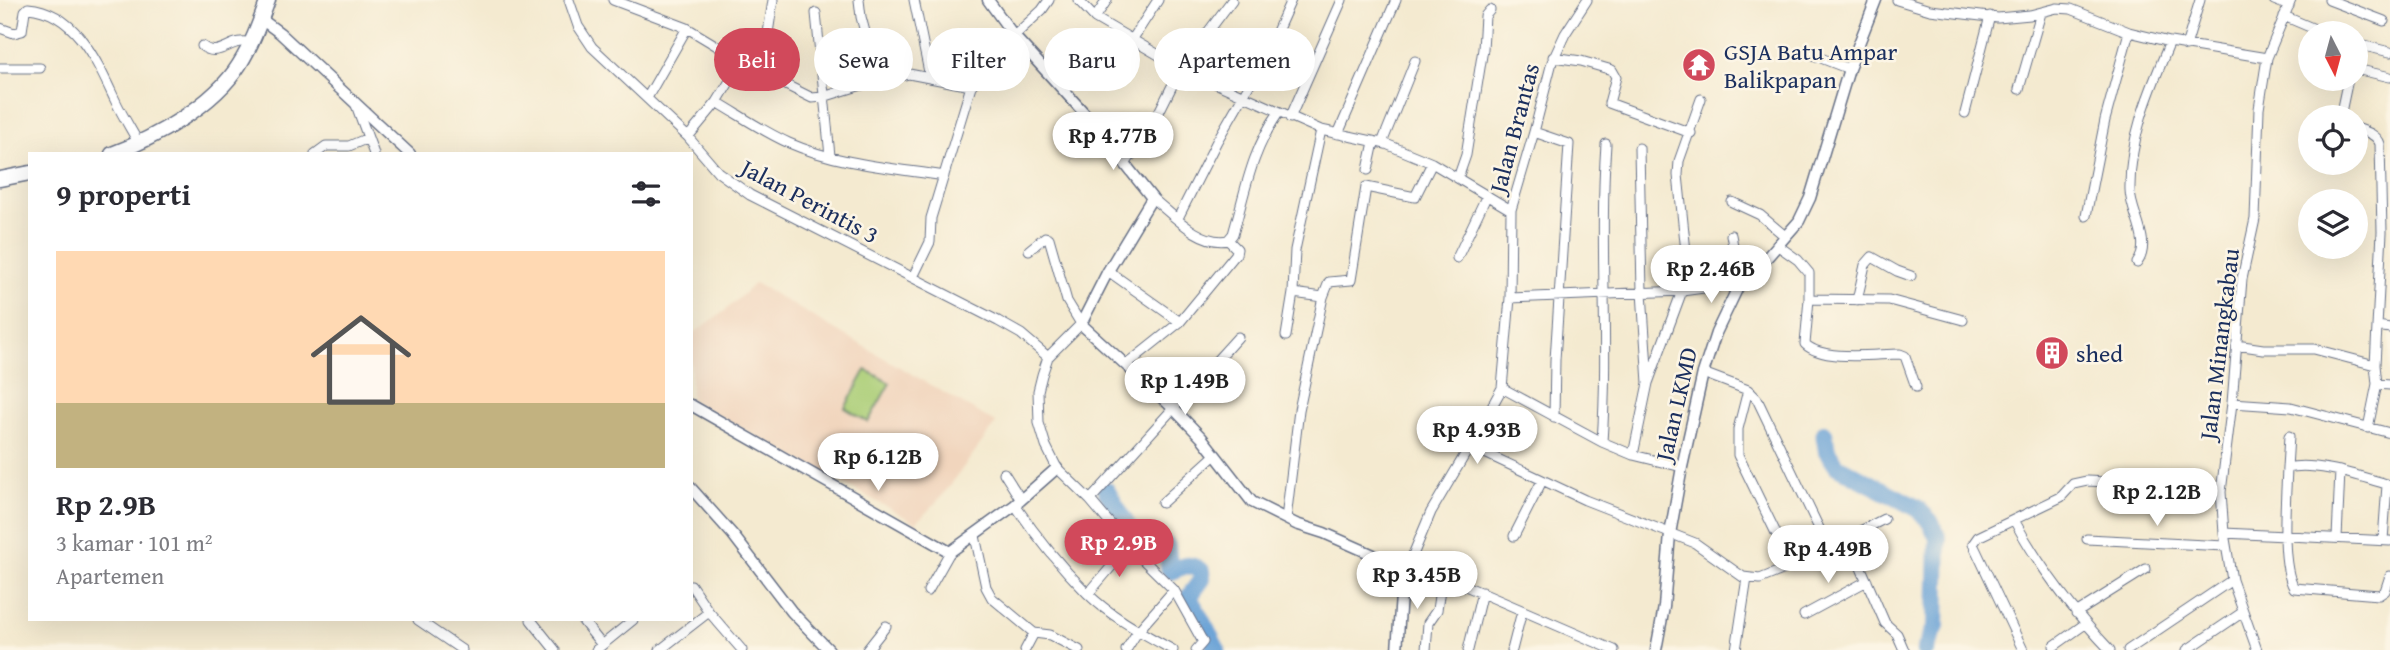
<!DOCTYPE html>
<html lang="id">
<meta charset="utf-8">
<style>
:root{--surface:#fff;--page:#f2f2f3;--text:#2b2b33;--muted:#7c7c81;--accent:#d1495b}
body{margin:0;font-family:"Gentium Book Plus",serif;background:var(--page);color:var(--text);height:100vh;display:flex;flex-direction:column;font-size:26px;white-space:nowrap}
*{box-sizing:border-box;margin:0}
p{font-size:23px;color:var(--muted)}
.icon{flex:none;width:38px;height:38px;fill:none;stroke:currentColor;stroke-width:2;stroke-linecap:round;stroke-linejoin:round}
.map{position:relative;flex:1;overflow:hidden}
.panel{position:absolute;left:28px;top:152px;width:665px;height:469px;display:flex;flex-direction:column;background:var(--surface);border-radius:0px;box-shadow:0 7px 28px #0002}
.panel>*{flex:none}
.top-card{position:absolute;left:714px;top:28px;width:665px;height:63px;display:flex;gap:14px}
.needle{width:46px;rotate:174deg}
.buttons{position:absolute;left:2298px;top:21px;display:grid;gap:14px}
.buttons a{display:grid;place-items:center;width:70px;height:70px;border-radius:50%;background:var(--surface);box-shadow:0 7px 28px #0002;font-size:35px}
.price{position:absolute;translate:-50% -60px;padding:0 16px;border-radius:24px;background:#fff;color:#222;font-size:23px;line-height:46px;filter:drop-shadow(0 2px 4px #0008)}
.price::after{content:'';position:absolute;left:50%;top:42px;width:21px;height:16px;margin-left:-10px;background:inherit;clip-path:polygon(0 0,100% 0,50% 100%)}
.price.active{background:var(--accent);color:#fff}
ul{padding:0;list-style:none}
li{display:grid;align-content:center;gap:14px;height:371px;padding:0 28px}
li span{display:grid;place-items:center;height:217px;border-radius:0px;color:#555}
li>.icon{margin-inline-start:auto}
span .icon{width:126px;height:126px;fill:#fffc;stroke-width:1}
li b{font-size:30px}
h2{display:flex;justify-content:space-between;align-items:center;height:84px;padding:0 28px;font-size:30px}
.chip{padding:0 24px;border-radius:32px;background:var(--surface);box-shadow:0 7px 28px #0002;font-size:24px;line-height:63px}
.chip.active{background:var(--accent);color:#fff}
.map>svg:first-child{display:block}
</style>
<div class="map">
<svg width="2390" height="650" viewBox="0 0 2390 650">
<rect width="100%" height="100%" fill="#fcf5e5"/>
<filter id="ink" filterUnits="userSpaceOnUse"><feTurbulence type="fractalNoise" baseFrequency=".0143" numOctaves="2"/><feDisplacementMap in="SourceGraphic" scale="14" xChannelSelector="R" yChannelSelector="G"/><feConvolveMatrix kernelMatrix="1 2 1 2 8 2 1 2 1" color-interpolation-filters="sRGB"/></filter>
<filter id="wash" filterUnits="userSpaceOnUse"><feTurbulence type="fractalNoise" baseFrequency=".00686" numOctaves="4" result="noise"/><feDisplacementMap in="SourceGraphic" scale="28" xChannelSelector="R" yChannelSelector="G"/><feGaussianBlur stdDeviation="1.57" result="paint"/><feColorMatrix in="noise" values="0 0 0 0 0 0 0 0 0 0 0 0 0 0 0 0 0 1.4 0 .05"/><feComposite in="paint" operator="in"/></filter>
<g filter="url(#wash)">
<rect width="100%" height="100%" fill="#f4ead0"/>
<!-- built -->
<path fill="#f1d5bd" d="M755,283l241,140 -53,72 -27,28 -225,-123v-65l34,-24z"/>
<!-- green -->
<path fill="#abce77" stroke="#637e6a" stroke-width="2" d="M866,370l24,13 -22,39 -23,-14z"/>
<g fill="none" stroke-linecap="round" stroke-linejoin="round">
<!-- river -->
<path stroke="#66a0d6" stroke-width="18" d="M1824,433l3,18 10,15 80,42 13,13 8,17 -2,88 -11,24
M1106,490l33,55 28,1 2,22 3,3c12,-6 18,-8 30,1v7l-13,18 28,53"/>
</g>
</g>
<g filter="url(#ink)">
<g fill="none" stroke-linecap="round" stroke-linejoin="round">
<!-- minor casing -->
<g stroke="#677086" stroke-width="11">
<path id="minor" d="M569,0l9,26 14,21 96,90 30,35 32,23 248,126 23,13 27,23
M613,0l74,28 75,45 50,25 11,-1 55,-17 31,-6 62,12
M859,0l2,17 17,63
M914,0l16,77
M1078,0l17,18 86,50 140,62 65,14 46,19 79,47 23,-78 18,-70 13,-28 22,-34
M1897,0l33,10 68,8 32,-3 27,-7 14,1 58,23 41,10 97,16
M2274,0l15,6
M2291,0l-24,58 -8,51 -4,110 -13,60 -10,124 -11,89 3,41 166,8
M2329,0l55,21
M816,13l14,143
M2284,16l40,17
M1095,18l12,-18
M0,28l14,5 8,-2 3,-20 3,-3c48,4 69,54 87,92 7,15 16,29 24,44
M1132,40l26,-40
M2356,44l34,8
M202,46c17,14 30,-10 49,-3
M2186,46l14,-46
M1808,53l41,16
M1553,57l28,4 31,9 4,7 -7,26 82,30
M0,68h40
M2356,69l34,8
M762,73l11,-73
M2019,89l22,-76
M647,98l40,-70
M717,102l25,-41
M356,105l18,49
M1965,113l25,-97
M2340,117l8,-38
M1290,118l52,-118
M2356,128c8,3 21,6 24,16l2,88 -7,133 2,19
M1534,132l35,12 -14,216 -1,57
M1338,134l58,-134
M688,137l29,-35c24,14 47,30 72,41 48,21 103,25 155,33
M1382,143l33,-82
M1639,148l3,144 6,91
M315,154l11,-8h23l19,-8
M1126,163l31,-47 24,-48 51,-68
M1368,170l6,-28
M1458,178l8,-23 17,-106 2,-33 5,-6
M1152,198c20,16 48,48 76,42l5,-6c13,-45 18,-82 46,-122
M1732,202l28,13 25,21
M2086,216l19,-96 24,-88
M1178,218l39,-77 50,-87 24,-54
M1777,245l21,15 11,13v26l80,1 74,20
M1029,250l16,-13 4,1 18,63 14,23 -33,33 -6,18 -4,16 1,32 7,23 11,22 33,32 39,46 45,44 29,52 -7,8
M1457,258l30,-63
M2137,263c16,-21 -7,-50 -7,-73 -1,-53 20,-100 40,-148
M1108,271l72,51
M913,277l17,-35 1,-24 40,-132 43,-50 28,-26 7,-10
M1690,290l-12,-115 1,-14 22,-62
M1323,297l6,-15 22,-2 15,-93 49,10 17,-34
M1510,298l1,-88
M1809,299l-4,45c19,18 70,10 95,10l5,2 11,31
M1857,300l8,-35 7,-8 25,14 14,5
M2377,326l13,2
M1286,336l7,-43
M2236,345l27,4h51l61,16
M1126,365l54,-43 56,-68 1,-5 -9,-9
M1703,373l45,17 9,9 71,148
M1502,388l100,54 31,13 49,12
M1748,390l-10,39v26l54,111
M2232,403l59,4 99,26
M2368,428l9,-44 13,1
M1602,442c7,-100 -3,-199 4,-298
M1470,446l32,-58 8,-90 172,-7 58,-8 -9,-48
M1633,455l15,-72 34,-92
M2287,468l2,-32
M1004,473l17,27
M2390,485c-29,-8 -74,-24 -103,-17 -1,29 -7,96 7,120l85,7 6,-4 5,-15
M1090,500l148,-163
M1162,503l53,-48
M1015,505c21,31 46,62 72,88 24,24 57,41 86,57
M1286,519l13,-109 24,-113 -30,-4 2,-43 26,-120
M2014,520c26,48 58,90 96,130
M2224,533l8,47 25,70
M975,536l11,51 6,11 42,35 16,2 29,15
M1514,536l28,-55
M1848,538l37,85 12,11 7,16
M2337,538l3,-67
M2087,539l138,7
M2383,540l4,-55
M1410,562l204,88
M1403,568l7,-6 21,-50 39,-66 115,54 110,43 48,34 17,2 32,-13 92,-47
M691,585l18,27 33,38
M928,591l22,-39
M1088,594l41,-48
M2076,613l70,-44
M1804,615l63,-34
M418,620l44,30
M531,620l24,30
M582,620l20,25
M2054,646l31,-22
M596,650l37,-30
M660,650l49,-38
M867,650l19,-24
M1025,650l9,-17
M1126,650l12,-19 36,-41
M1426,650l2,-27 9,-13 5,-35
M1468,650l14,-58
M1512,650l10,-39
M1736,650l11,-72
M2023,650l-50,-106 5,-7 83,-40 12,-13 14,-3 58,3 76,8
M2128,650l104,-70
M2187,650l56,-38"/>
</g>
<!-- tertiary casing -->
<g stroke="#677086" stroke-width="13">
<path id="tertiary" d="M988,0l26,36 73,80 65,82 -44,73 -27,53 92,84 29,30 50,64 44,22 28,9 79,35 -6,82
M261,19l19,14 130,121
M691,405l259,147 65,-47 42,-37
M691,488l42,47 59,77 37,38
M1656,650l8,-43 6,-73 12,-67 21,-94 13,-40 24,-50 23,-21 36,-41 11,-23 39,-129 27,-69"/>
</g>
<!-- trunk casing -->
<g stroke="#677086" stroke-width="17">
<path id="trunk" d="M112,154c43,-16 102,-49 127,-89 13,-20 21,-43 29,-65
M0,179l30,-6"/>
</g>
<!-- minor -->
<use href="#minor" stroke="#fff" stroke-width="9"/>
<!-- tertiary -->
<use href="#tertiary" stroke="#fff" stroke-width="10"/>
<!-- trunk -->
<use href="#trunk" stroke="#fff" stroke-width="14"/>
</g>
</g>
<!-- icons -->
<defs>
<g id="temple-disc" transform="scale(1.75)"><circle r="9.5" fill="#d1495b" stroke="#fcf5e5"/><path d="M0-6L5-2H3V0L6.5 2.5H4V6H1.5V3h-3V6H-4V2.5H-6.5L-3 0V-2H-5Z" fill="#fff"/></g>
<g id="building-disc" transform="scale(1.75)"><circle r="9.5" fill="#d1495b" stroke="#fcf5e5"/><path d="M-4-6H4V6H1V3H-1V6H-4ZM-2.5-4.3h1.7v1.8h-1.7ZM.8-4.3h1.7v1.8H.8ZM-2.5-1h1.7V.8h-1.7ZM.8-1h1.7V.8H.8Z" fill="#fff"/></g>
</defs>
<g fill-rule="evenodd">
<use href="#temple-disc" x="1699" y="65"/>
<use href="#building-disc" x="2052" y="353"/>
</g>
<g text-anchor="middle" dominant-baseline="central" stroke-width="5" stroke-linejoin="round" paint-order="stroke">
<!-- poi labels -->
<g font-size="24" fill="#1b2f5e" stroke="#fcf5e5" text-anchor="start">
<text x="1724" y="51">GSJA Batu Ampar<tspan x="1724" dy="28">Balikpapan</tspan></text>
<text x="2076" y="353">shed</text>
</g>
<!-- street labels -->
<g font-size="24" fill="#1b2f5e" stroke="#fcf5e5">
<text transform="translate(1514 128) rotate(-75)">Jalan Brantas</text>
<text transform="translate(810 201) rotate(28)">Jalan Perintis 3</text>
<text transform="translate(2219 344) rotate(-83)">Jalan Minangkabau</text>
<text transform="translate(1676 404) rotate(-77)">Jalan LKMD</text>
</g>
</g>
</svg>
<div class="buttons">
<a><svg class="needle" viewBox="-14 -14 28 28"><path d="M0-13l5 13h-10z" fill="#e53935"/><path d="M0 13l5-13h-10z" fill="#7c7c81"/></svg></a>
<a><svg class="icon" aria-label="locate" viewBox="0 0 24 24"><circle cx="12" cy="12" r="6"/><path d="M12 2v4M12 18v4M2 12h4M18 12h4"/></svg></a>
<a><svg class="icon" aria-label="layers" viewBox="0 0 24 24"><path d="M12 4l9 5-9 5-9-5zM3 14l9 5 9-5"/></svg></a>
</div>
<b class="price" style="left:1113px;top:172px">Rp 4.77B</b>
<b class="price" style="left:1711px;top:305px">Rp 2.46B</b>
<b class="price" style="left:1185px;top:417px">Rp 1.49B</b>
<b class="price" style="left:1477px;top:466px">Rp 4.93B</b>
<b class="price" style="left:878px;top:493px">Rp 6.12B</b>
<b class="price" style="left:2157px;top:528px">Rp 2.12B</b>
<b class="price active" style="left:1119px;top:579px">Rp 2.9B</b>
<b class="price" style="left:1828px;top:585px">Rp 4.49B</b>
<b class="price" style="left:1417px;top:611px">Rp 3.45B</b>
<div class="top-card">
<a class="chip active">Beli</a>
<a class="chip">Sewa</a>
<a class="chip">Filter</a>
<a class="chip">Baru</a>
<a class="chip">Apartemen</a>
</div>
<section class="panel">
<h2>9 properti<svg class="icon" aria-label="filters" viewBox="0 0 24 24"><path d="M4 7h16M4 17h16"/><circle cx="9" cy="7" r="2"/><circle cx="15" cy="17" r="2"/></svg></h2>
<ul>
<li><span style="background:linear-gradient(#ffd9b3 70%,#c2b280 0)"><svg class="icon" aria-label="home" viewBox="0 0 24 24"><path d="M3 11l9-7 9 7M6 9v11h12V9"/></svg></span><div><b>Rp 2.9B</b><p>3 kamar · 101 m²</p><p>Apartemen</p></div></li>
</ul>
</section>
</div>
